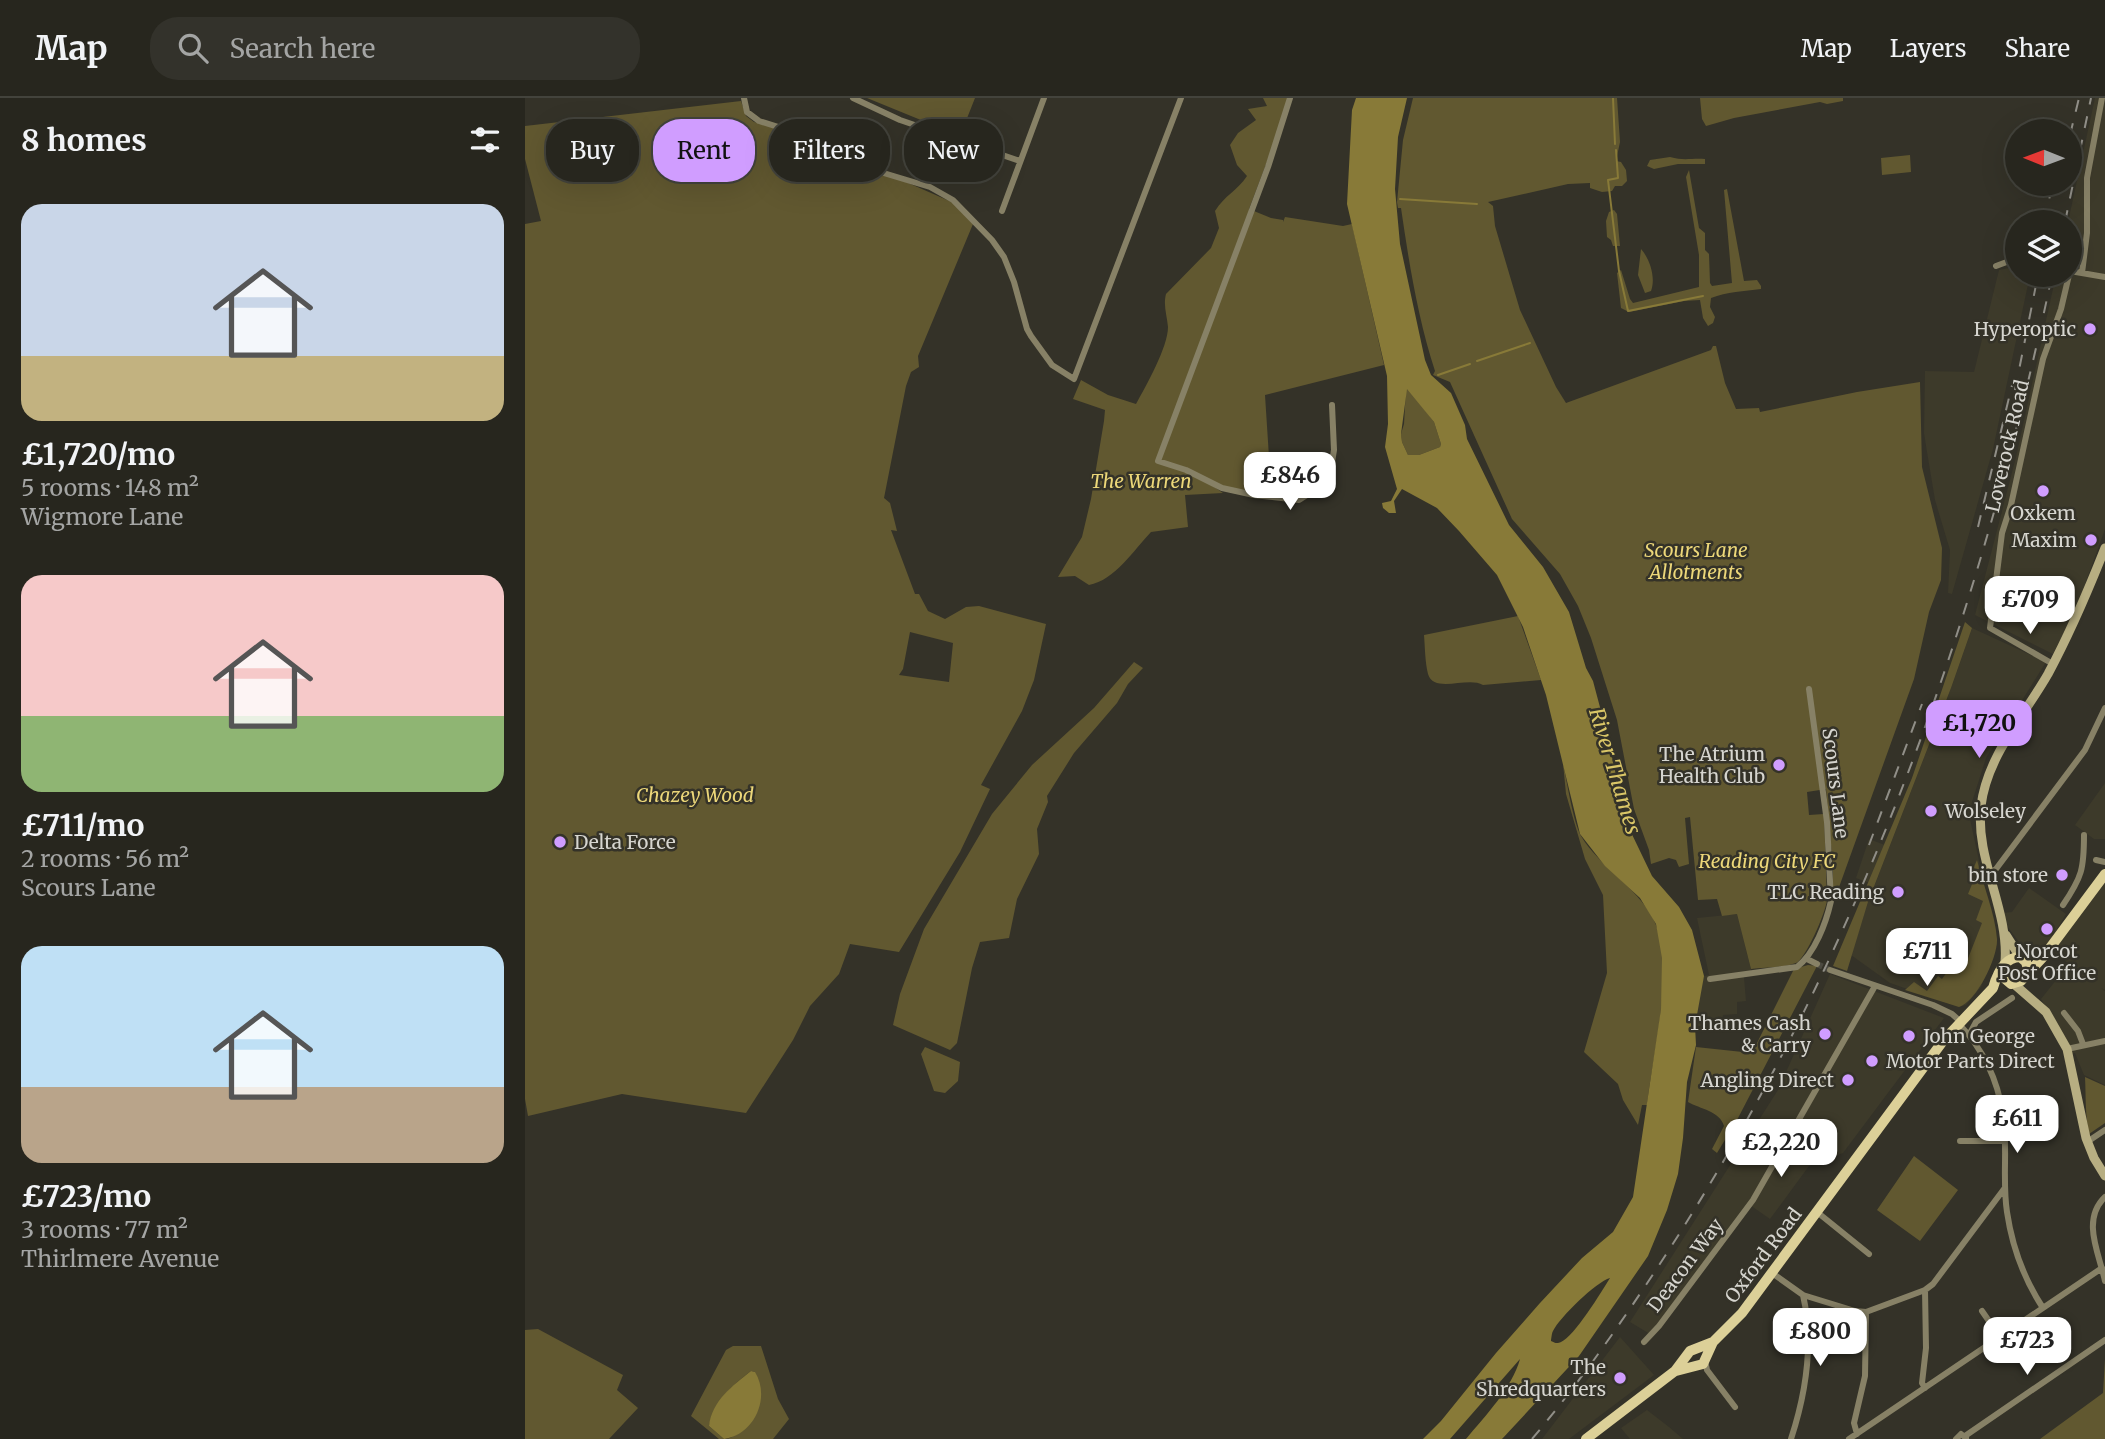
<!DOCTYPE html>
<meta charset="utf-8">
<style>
:root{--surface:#27261e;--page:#33322b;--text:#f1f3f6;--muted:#a4a5a4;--line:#43433c;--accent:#d09dff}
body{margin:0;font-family:Merriweather,serif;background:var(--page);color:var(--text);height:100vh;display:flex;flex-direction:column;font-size:26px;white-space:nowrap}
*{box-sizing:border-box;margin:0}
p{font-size:23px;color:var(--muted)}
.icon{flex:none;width:38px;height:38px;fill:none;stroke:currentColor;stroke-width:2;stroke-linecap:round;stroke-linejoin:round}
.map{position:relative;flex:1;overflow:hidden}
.drawer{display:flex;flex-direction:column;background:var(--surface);width:525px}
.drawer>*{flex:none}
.guide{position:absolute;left:21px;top:21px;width:665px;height:63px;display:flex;gap:14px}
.needle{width:46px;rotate:271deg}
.fabs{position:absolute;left:1480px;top:21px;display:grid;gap:14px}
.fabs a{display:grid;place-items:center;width:77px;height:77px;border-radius:50%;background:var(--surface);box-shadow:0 7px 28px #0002,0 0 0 2px var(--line);font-size:35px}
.price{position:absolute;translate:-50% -60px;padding:0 16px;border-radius:14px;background:#fff;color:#222;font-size:23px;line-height:46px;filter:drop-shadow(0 2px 4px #0008)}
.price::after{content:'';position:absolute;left:50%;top:42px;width:21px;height:16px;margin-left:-10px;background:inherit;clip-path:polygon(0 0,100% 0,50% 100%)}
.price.current{background:var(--accent);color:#111}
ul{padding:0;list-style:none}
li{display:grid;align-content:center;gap:14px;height:371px;padding:0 21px}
li span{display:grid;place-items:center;height:217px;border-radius:21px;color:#555}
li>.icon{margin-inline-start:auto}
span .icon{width:126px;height:126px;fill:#fffc;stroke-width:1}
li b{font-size:30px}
h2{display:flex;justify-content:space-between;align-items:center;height:84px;padding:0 21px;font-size:30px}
.pill{padding:0 24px;border-radius:28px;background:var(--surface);box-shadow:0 7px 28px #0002,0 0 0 2px var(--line);font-size:24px;line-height:63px}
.pill.current{background:var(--accent);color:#111}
header{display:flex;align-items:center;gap:42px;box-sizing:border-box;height:98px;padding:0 35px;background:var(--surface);border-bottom:2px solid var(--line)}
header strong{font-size:33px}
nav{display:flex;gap:38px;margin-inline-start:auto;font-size:24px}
.search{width:490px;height:63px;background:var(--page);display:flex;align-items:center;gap:18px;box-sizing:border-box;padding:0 24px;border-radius:28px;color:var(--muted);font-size:26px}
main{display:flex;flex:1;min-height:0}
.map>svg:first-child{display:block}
</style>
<header>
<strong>Map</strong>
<div class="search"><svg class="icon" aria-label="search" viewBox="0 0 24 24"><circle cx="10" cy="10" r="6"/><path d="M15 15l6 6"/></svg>Search here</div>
<nav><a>Map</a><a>Layers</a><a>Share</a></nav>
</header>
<main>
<section class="drawer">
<h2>8 homes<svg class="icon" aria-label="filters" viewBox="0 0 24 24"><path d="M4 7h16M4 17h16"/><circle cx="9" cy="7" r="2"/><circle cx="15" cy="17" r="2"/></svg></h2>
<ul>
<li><span style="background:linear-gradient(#c9d6e8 70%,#c2b280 0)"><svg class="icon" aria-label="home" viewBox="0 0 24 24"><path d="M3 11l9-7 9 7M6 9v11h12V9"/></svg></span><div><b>£1,720/mo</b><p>5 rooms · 148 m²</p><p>Wigmore Lane</p></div></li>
<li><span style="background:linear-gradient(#f6c9c9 65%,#8fb573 0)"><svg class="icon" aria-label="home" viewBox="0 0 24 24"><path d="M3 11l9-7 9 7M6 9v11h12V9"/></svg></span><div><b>£711/mo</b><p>2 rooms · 56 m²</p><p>Scours Lane</p></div></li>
<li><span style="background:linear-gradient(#bfe0f5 65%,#b9a48a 0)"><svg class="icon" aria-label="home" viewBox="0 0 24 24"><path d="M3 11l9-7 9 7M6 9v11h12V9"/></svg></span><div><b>£723/mo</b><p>3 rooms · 77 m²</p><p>Thirlmere Avenue</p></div></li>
</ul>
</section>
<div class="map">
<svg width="1580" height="1341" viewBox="0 0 1580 1341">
<rect width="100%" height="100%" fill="#343228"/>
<!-- built -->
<path fill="#3d3a2a" d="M1570,0h10v431l-31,86 -21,39 -78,-39 41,-158 40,-182h14v-53h-2z
M1493,132v45h12l-37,174 -41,145 -4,-1 2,-43 -15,-50 -8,-48 -3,-19 1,-62 49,1 25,-102 10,-2z
M1447,530l74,34 -60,96 -14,44 -2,17 27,125 -16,43 -15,18 -7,2 -69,-24 -39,-28 17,-53 83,-214z
M1580,685v56h-11l-19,-14z
M1344,741l16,6 -16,38 -13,-5z
M1580,783v109l-4,-2 4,3v94l-21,-10 -9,-22 -4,1 -4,-13 -26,-42 28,-35 -17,-14z
M1504,790l37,26 -18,30 -8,5 -10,2 -11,-9 -12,-16 -4,-13 9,-1z
M1212,816l14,55v7l-7,1 2,24 -9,1v12l-14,1 -2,12 -26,-1 7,-46 2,-4 5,-1 -12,-57z
M1305,876l114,44 -101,135 -34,13 -39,53 -23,-16 -97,131 -20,-12 148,-232z
M1095,1239l34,38 -85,64h-27z
M1122,1312l22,17 14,12h-53l-9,-11z"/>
<!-- green -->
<path fill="#615830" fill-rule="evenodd" d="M342,0h108l-15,38z
M738,0h28l-42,111 22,9 12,2v2l2,-5 58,9 9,-2 32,141 -119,30 4,62 -5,37 -39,-6 -31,-15 29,20 -38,2 3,32 -37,5c-18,19 -36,48 -62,53l-14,-9 -17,1 24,-40 9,-38 13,-78 1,-11 -32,-11 8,-19 27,15 28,9c10,-18 32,-57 32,-77 -1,-12 -5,-21 -2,-33l45,-46 8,-20 -4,-17c10,-16 22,-20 32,-35l-10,-11 -7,-20 8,-12 18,-13 -8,-11 19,-3z
M888,0h204l3,44 -4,19 5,1 5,8 1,11 -5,5h-7l-3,5 -10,1 -12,-4v-5l-22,1 -80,18 5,4 2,20 25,84 36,77 10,16 145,-53 2,-4h3l9,37 11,26 23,-1 1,4 97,-20 63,-10 2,85 20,81 -1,32 -12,32 -15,67 -76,211h-5v-23l-7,-78 -19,3 2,23 15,-1 3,86c-1,12 -22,60 -31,63 -13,5 -31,4 -45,6l-14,-55 -15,2 -5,-17 -19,1 -8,-83 -5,1 4,46 -10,3 -3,-7 -7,-2 -18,6 -2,-14 -15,-41 -17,-89 -26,-82 -13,-32 -18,-32 -48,-55 -62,-137 -17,-7 2,-4c-17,-52 -26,-108 -34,-163h-3l-1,-6 6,-62z
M1175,0h143v3l-16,3 -7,-2 -86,16 -28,8 -4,-7z
M216,3l5,15 8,6 33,8 167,73 19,21 -55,132 1,11 -8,5 -5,14 -22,112 6,5 7,28 -6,-1 24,64h4l9,17 17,8 21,-12 13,-1 67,18 -12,56 -12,31 -41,74 9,4 -30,63 -61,100 -49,-8 -11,30 -29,32 -17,34 -47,73 -124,-19 -94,22 -3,-17v-875l16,-3 -16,-62v-33zM385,534l43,11 -4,39 -50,-7 4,-6z
M1385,57l1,17 -29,3 -1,-17z
M1145,59c14,4 21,1 35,2v5h-27l-24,5 -7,-3 3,-6z
M1164,72l10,58 6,5v17l4,4 1,29 2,3 20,-3 -8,-93 3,-1 17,92 13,-1 4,6v3c-17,2 -34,3 -50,9l-1,9 5,10 -2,6 -5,3 -5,-8 -3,-18 -16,1 -55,11 -8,-4 -4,-35 4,-3 9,29 3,4 66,-16v-32l-13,-78z
M1089,112l3,4 3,32h-7l-2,-6 -4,-3 -1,-16 3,-9z
M1116,151c9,10 15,29 10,42l-6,2 -7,-18z
M881,291h3l25,33 7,22 -1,3 -21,8h-11l-6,-13 -1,-8 3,-10z
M993,518l23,64 -58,5c-15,-9 -49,9 -55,-11 -3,-12 -3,-27 -4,-39z
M1440,524l7,6 -21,60 -83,214 -21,69 -14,-5 79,-188z
M609,564l9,6 -15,16 -11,19 -43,50 -27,43 1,6 -11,27 2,25 -22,45 -8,39 -29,4 -8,26 -15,75 -7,7 -57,-25 7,-31 24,-65 68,-115 40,-49 62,-57z
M1038,665c4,19 10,58 18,73 19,32 63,56 75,89 18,51 -3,127 -9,180h-5l-4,20 -15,-25 -5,-16 -34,-32 23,-79 -4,-78 -18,-36 -19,-65z
M1452,762c6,25 18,53 20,79 1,18 -20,62 -38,68l-54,-17 9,-8 13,9 11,-15 4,3 5,-7 4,1 14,-7 17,-43 -6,-3 7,-19 -15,-7 7,-17 -4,-3z
M1283,867l9,1 -80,154 -20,33 -5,-4 12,-23c-4,-15 -24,-17 -36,-24l8,-55 56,6 42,-84z
M400,949l35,15 -2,19 -13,12 -11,-2 -13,-37z
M1560,979l20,9v37l-16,11c-4,-20 -3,-37 -4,-57z
M1389,1058l44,34 -38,51 -43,-31z
M13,1231l85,46 -6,15 21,18 -29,31h-84v-109z
M208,1248h28l17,53 11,20 -16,20h-46l5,-2 23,-65 -4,-1c-22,17 -34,28 -42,55l15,13h-5l-28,-23 35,-66z
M1580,1261v80h-65l63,-46z"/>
<!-- water -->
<path fill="#887a38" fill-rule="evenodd" d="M831,0h51l-9,39 -3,52 5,55 25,116 6,15 20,18 14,32 2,14 42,86 34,42 26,45 17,56 7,13 12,45 22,98 25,52 27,31 13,23 12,46 -9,50 1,19 -9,37 -4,56 -5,36 -11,36 -19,46 -69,100 -77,83h-36c20,-24 46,-51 54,-80l-70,80h-27l18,-18 55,-68 44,-50 42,-45 31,-26 20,-35 28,-188 1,-51 -6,-34 -16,-26 -35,-32 -25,-32 -34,-139 -23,-68 -26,-52 -38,-44 -22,-23 -35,-19 -8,12 2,12h-7l-6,-5 -1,-5 9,-2 6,-12 -12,-42 3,-23 -1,-48 -40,-172 5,-94zM882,291l27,33 7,22 -1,3 -21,8h-11l-6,-13 -1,-8zM1085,1180c-8,13 -36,59 -49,64 -4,2 -6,1 -10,-1 0,-1 1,-9 2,-10 7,-14 43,-49 57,-53z
M226,1273l4,1c16,26 -1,63 -31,67l-15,-13c3,-25 23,-40 42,-55z"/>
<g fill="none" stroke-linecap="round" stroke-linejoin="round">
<!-- stream -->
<path stroke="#887a38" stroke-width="2" d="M1088,0l2,46
M1091,52l2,28 -10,2 11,91 9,40 75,-15
M875,101l77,5
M952,263l53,-18
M913,277l32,-11"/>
<!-- street-tunnel -->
<path stroke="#4c4a41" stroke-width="6" stroke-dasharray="6 3" stroke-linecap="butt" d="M1292,866l13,6"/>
<!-- street -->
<path stroke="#878166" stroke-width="6" d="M219,0l3,14 12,9 45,14 73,36 53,16 23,13 39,40 12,17 10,25 13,47 4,7 21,29 22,14 107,-281
M328,0l47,22 120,41
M765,0l-22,69 -110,294 28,9 36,18 32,7 45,5 30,-19 5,-31 -2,-45
M477,113l42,-113
M1471,168l16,-6
M1545,173l35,6
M1557,175l5,-40v-55l15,-80
M1528,566l-63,-36 12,-95 9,-28 32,-146 18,-50 8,-34
M1571,762l9,2
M1463,776l8,-5 89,-119 20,-42
M1538,807c19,-28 21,-36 21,-70
M1282,861l10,5
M1305,872l103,35 19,9 9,8
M1185,881l87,-12c18,-14 29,-44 34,-66l-4,-79 -18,-133
M1539,915l14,18 5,13
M1434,926c24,25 39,57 44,91 5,32 -1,65 4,97 5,34 17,67 36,96
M1444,937l7,-13 36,-24
M1542,951l38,-8
M1435,1043h44
M1562,1044l18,-12
M1580,1099c-24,23 -6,56 0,84
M1292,1114l52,42
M1247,1175l31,22 52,16 11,1 59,-22 8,-6 71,-95
M1400,1192l1,58 -4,35 3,5
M1457,1213l18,26
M1119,1244l15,-16 94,-126 122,-214
M1180,1263l2,9 28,37
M1332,1336l-3,-11 11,-47 1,-64
M1440,1338l140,-96
M1266,1341c15,-46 23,-96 12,-144
M1324,1341l253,-171
M1431,1341l5,-5 5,4"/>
<!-- secondary -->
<path stroke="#b7ae82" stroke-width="9" d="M1481,837l14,22
M1480,864c4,-53 -30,-102 -24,-156 6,-50 43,-90 67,-132 22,-41 40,-83 57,-126
M1489,886l32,28 21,37 19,89 8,20 11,18"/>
<!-- primary -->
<path stroke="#dcd098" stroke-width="10" d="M1504,874l15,-16 61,-82
M1151,1273l27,-7 10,-22
M1061,1341l89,-68 15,-20 23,-9 29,-29 201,-272 50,-53c4,-14 11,-31 27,-31l6,5 3,10 -8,9 -10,3 -7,-6 -2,-11"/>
<!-- rail -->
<path stroke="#918f88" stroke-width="2" stroke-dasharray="12 12" stroke-linecap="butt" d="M1545,37l9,-37
M1520,124l7,-38
M1540,124l26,-124
M1490,292l23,-115
M1453,429l35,-146
M1344,747l53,-141
M1007,1341c49,-58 92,-120 133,-183 193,-297 315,-636 387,-981"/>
</g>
<!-- markers -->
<g fill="#d09dff" stroke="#343228" stroke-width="2.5">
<circle cx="1565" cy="231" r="7"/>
<circle cx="1518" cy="393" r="7"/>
<circle cx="1566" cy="442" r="7"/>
<circle cx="1254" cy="667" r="7"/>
<circle cx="1406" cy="713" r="7"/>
<circle cx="35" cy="744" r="7"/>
<circle cx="1537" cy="777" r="7"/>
<circle cx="1373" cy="794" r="7"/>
<circle cx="1522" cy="831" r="7"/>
<circle cx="1300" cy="936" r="7"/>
<circle cx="1384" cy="938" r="7"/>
<circle cx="1347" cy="963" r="7"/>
<circle cx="1323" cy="982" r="7"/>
<circle cx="1095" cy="1280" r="7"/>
</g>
<g text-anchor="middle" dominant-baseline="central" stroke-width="5" stroke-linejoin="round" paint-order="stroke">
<!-- poi labels -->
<g font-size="19" fill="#d6d5cf" stroke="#343228" text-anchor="end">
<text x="1551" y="231">Hyperoptic</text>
<text x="1518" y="415" text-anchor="middle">Oxkem</text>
<text x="1552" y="442">Maxim</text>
<text x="1240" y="656">The Atrium<tspan x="1240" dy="22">Health Club</tspan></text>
<text x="1420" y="713" text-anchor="start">Wolseley</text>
<text x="49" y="744" text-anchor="start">Delta Force</text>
<text x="1523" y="777">bin store</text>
<text x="1359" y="794">TLC Reading</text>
<text x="1522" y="853" text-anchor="middle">Norcot<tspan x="1522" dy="22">Post Office</tspan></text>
<text x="1286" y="925">Thames Cash<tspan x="1286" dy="22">&amp; Carry</tspan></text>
<text x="1398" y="938" text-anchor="start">John George</text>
<text x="1361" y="963" text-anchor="start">Motor Parts Direct</text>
<text x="1309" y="982">Angling Direct</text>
<text x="1081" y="1269">The<tspan x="1081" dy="22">Shredquarters</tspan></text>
</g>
<!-- street labels -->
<g font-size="19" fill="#d6d5cf" stroke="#343228">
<text transform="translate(1482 348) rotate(-77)">Loverock Road</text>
<text transform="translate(1311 685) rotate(83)">Scours Lane</text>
<text transform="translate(1238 1157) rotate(-53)">Oxford Road</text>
<text transform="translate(1160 1167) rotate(-53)">Deacon Way</text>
</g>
<!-- park labels -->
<g font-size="19" font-style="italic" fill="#ecd779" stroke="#343228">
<text x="616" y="383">The Warren</text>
<text x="1171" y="452">Scours Lane<tspan x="1171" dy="22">Allotments</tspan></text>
<text x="170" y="697">Chazey Wood</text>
<text x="1242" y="763">Reading City FC</text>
</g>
<!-- water labels -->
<g font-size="21" font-style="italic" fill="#dac667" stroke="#343228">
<text transform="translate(1090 673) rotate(73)">River Thames</text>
</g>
</g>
</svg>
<div class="fabs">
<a><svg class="needle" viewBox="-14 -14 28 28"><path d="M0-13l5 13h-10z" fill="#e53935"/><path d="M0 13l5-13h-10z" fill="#a4a5a4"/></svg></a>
<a><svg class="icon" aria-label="layers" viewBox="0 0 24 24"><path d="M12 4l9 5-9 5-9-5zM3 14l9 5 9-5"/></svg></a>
</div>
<b class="price" style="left:765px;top:414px">£846</b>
<b class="price" style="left:1505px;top:538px">£709</b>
<b class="price current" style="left:1454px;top:662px">£1,720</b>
<b class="price" style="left:1402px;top:890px">£711</b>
<b class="price" style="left:1492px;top:1057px">£611</b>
<b class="price" style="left:1256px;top:1081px">£2,220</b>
<b class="price" style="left:1295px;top:1270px">£800</b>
<b class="price" style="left:1502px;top:1279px">£723</b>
<div class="guide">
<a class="pill">Buy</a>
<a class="pill current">Rent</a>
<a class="pill">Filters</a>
<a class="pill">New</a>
</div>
</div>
</main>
